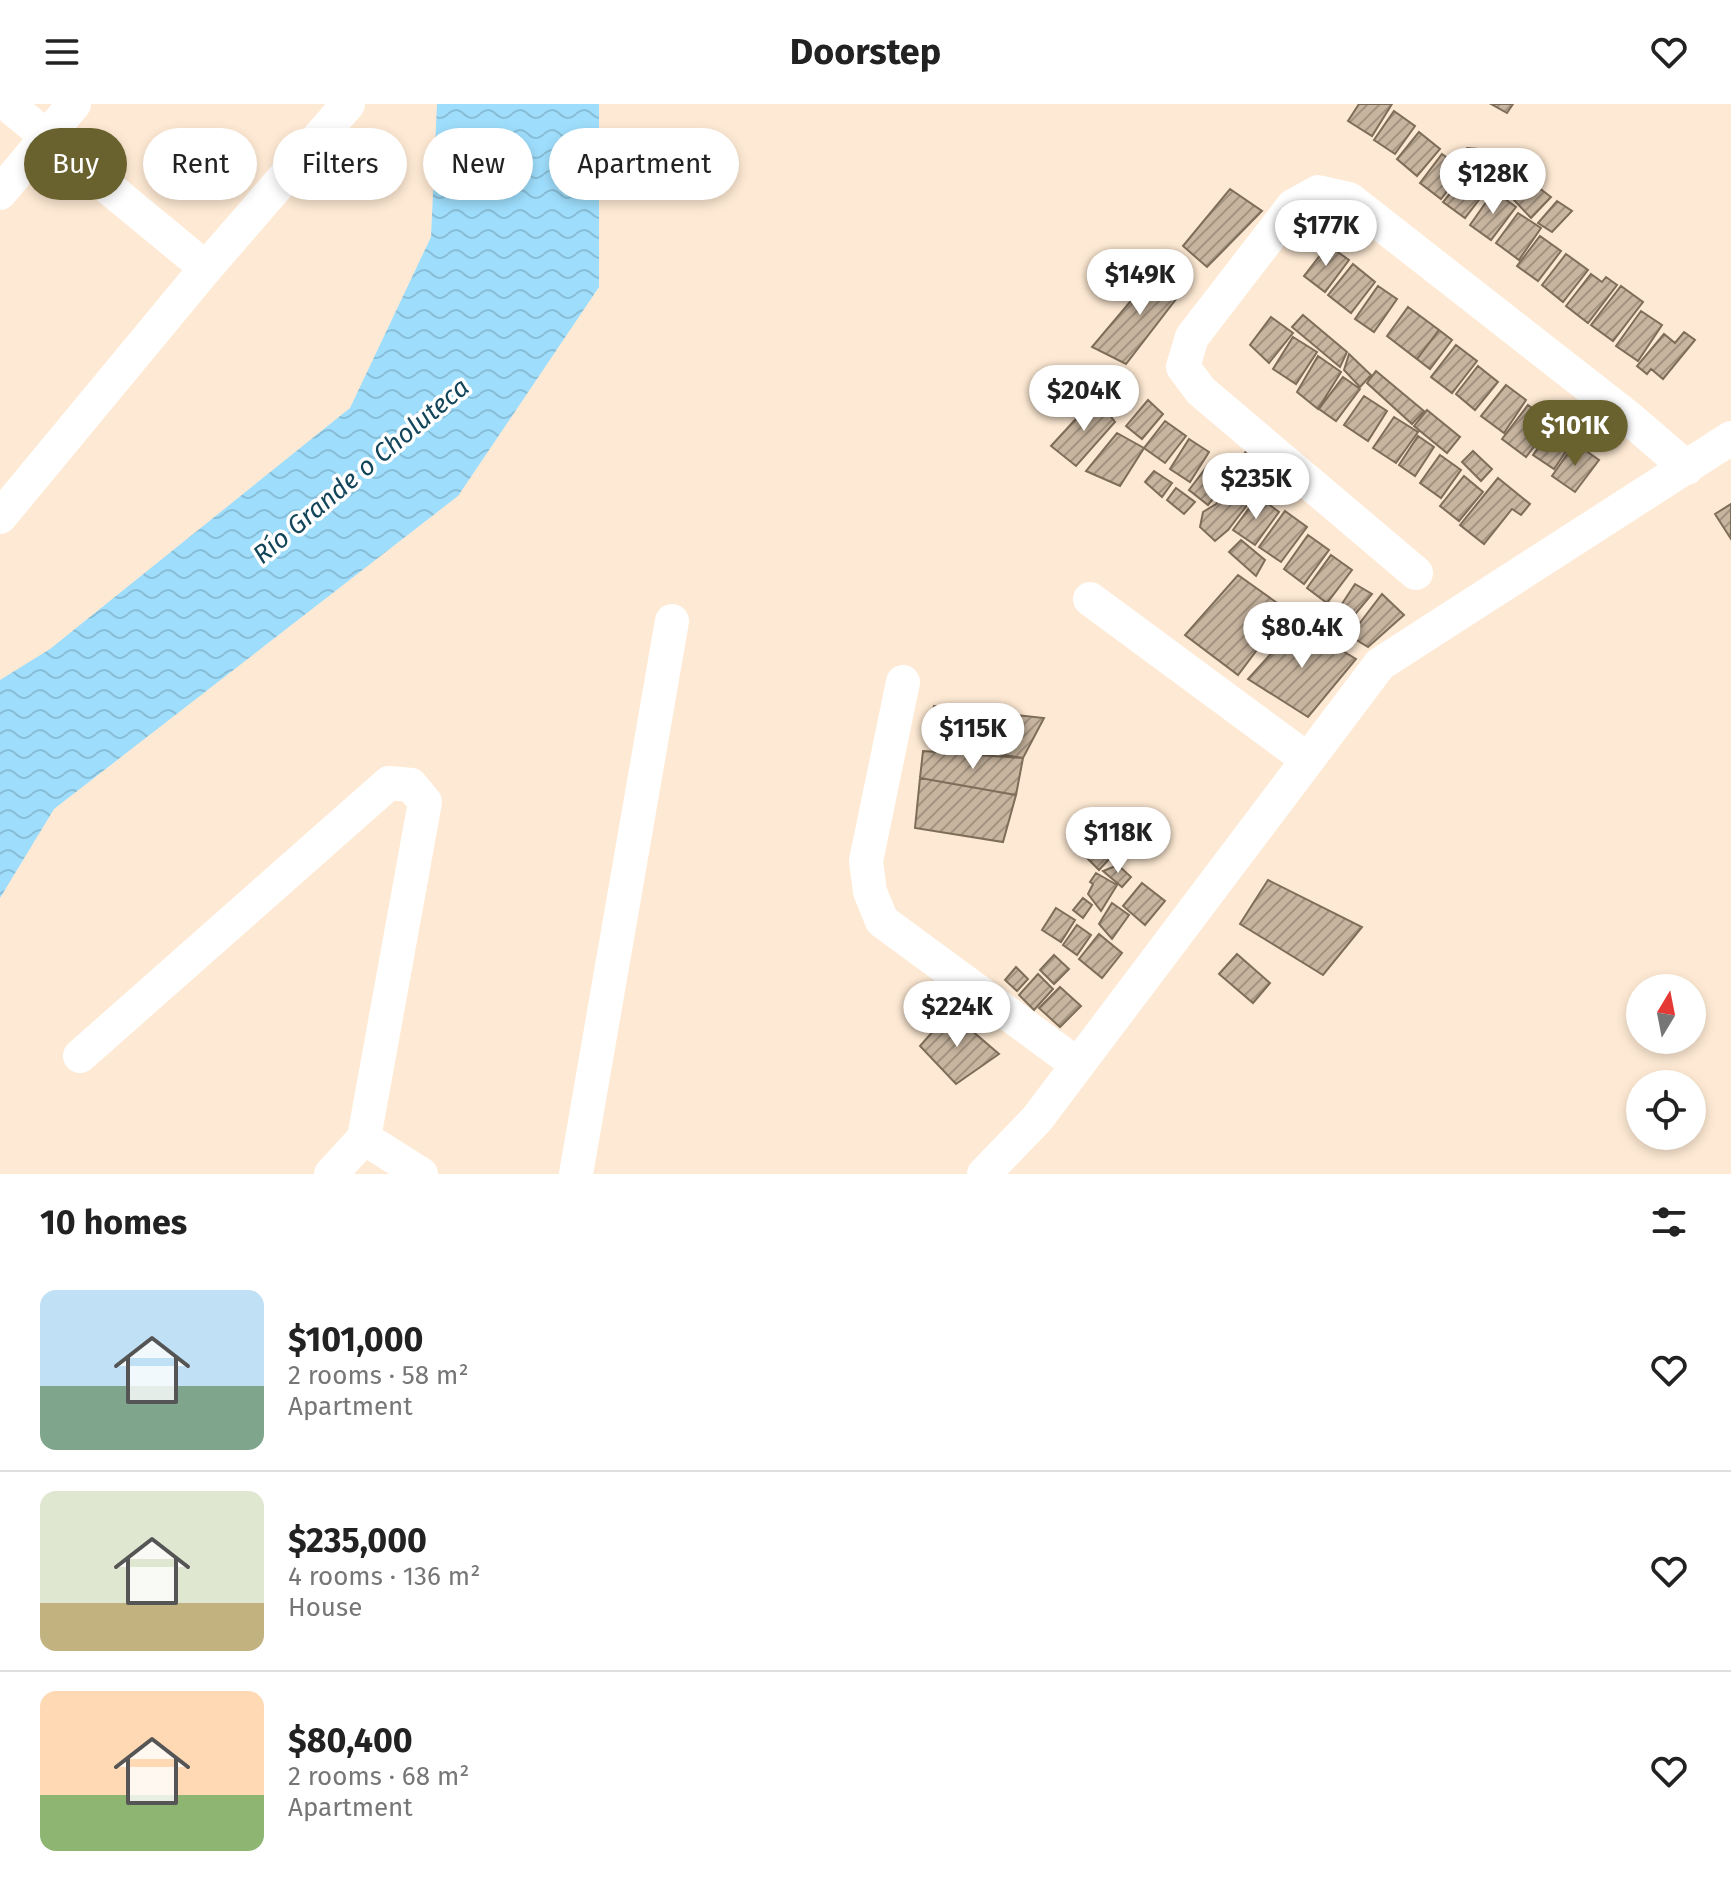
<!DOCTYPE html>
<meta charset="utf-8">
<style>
:root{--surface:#fff;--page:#f6f6f6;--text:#222;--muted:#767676;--line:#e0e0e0;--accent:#69622e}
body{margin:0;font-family:"Fira Sans",sans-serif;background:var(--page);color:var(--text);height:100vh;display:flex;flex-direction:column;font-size:30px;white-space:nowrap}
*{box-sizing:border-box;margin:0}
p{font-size:26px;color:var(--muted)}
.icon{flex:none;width:44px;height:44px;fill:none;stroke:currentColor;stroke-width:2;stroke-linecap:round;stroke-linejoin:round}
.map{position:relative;height:1070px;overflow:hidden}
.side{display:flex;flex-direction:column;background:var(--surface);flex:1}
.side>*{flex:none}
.hud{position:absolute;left:24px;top:24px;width:800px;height:72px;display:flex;gap:16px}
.needle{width:52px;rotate:10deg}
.buttons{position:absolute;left:1626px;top:870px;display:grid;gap:16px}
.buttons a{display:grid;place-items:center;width:80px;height:80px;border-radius:50%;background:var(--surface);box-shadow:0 4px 12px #0003;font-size:40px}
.price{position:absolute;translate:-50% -68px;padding:0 18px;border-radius:28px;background:#fff;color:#222;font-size:26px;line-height:52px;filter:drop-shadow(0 2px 4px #0008)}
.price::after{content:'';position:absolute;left:50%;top:48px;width:24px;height:18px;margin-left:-12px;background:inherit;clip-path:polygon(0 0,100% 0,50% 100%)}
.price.selected{background:var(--accent);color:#fff}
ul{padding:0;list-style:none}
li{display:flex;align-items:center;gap:24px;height:200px;padding:0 40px}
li+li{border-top:2px solid var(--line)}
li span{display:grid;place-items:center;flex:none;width:224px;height:160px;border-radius:16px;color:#555}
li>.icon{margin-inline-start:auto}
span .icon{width:96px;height:96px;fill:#fffc;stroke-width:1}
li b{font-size:34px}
h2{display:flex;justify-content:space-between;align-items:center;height:96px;padding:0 40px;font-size:34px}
.pill{padding:0 28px;border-radius:36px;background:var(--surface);box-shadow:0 4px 12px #0003;font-size:28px;line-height:72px}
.pill.selected{background:var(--accent);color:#fff}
header{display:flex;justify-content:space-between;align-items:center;height:104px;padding:0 40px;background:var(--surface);font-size:36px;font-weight:700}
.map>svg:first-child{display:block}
</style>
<header><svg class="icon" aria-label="menu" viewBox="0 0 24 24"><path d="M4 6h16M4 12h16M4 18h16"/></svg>Doorstep<svg class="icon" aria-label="heart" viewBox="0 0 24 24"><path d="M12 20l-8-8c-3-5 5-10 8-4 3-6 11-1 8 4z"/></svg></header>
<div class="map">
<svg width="1731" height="1070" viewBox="0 0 1731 1070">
<defs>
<pattern id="water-waves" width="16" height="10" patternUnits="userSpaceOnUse" patternTransform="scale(2)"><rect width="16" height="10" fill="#9edefc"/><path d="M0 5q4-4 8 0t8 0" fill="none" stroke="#88bed8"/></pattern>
<pattern id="building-hatch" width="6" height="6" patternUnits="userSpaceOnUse" patternTransform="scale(2)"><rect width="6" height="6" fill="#c8b59f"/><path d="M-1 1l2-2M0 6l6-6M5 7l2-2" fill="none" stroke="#a39381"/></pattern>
</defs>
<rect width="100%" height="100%" fill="#feead4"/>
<!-- water -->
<path fill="url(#water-waves)" d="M437,0h162v183l-141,209 -404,313 -54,89v-218l50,-31 300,-241 81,-171z"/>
<!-- building -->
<path fill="url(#building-hatch)" stroke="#7e6d59" stroke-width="2" d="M1359,0h33l-20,32 -24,-15z
M1491,0h22l-6,9z
M1394,7l21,15 -20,28 -21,-14z
M1419,28l21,17 -23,27 -20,-17z
M1467,44l35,3 -18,22 -20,-16z
M1442,50l21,16 -22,29 -21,-16z
M1506,58l21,16 -17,19 -17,-18z
M1471,64l20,16 -26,34 -22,-16z
M1530,77l21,16 -20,21 -17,-18z
M1230,85l32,22 -55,56 -24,-21z
M1494,87l22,16 -25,33 -21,-15z
M1557,97l15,10 -20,21 -14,-9z
M1518,109l23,15 -22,32 -23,-17z
M1540,132l21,15 -23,30 -21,-15z
M1328,141l21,15 -24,32 -21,-16z
M1566,150l22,16 -25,32 -21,-17z
M1353,160l22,18 -24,31 -23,-18z
M1161,161l22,25 -57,74 -34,-17z
M1591,170l11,8 4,-5 11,8 -29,38 -22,-17z
M1378,182l19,13 -23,33 -19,-13z
M1621,182l22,16 -30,39 -22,-16z
M1408,203l31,23 -22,29 -30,-23z
M1641,207l21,14 -24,36 -22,-15z
M1303,211l44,37 -7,15 -48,-40z
M1271,213l22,16 -24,30 -19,-18z
M1439,226l13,10 -22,29 -13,-10z
M1684,228l11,8 -32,39 -12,-10 -4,5 -10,-8 27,-32 11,9z
M1293,233l24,15 -21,32 -23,-15z
M1456,241l21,16 -25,32 -21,-16z
M1349,250l22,21 -11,12 -16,-17z
M1318,252l23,16 -23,37 -21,-17z
M1478,262l20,16 -23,28 -19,-16z
M1376,267l48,40 -12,13 -45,-41z
M1343,273l17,12 -24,32 -17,-12z
M1506,281l20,15 -22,33 -23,-17z
M1364,292l23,15 -19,30 -24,-16z
M1096,293l19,25 -39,44 -25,-20z
M1148,296l15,14 -21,25 -16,-13z
M1528,301l24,18 -26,34 -24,-18z
M1427,306l33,27 -13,16 -33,-27z
M1394,313l24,15 -22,31 -23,-15z
M1165,317l21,15 -21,27 -21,-15z
M1555,320l20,14 -21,31 -21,-14z
M1117,329l27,15 -24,38 -34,-15z
M1418,332l16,11 -19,29 -16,-11z
M1189,335l20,13 -19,30 -20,-13z
M1575,339l24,17 -24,32 -23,-16z
M1247,346l27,20 -46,60 -13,11 -15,-14 3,-15 13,-8 21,-28 -6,-4z
M1473,347l19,18 -11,12 -19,-19z
M1440,351l21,15 -20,28 -21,-15z
M1211,357l20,15 -23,29 -19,-15z
M1154,367l18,12 -10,14 -17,-15z
M1464,372l19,16 -24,29 -19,-15z
M1498,374l32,26 -9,11 -9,-6 -28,35 -24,-19z
M1176,384l19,14 -11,12 -17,-14z
M1258,392l21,16 -24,33 -22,-15z
M1731,400v35l-16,-25z
M1285,407l22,16 -26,35 -22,-15z
M1308,431l21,15 -25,34 -20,-15z
M1241,436l24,20 -9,16 -27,-24z
M1331,451l21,15 -25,33 -20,-15z
M1238,471l49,35 -49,65 -53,-40z
M1355,480l17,10 -26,31 -14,-6z
M1382,490l22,21 -36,32 -18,-11z
M1298,520l58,35 -48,58 -60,-38z
M934,602l110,12 -21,40 -97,-16z
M923,647l100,7 -7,37 -96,-17z
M920,674l96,17 -13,47 -88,-14z
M1099,741l12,12 -12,13 -13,-13z
M1118,761l13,12 -9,10 -19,-16z
M1096,769l21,12 -16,26 -13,-17 5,-10 -3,-2z
M1268,776l94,47 -39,48 -83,-51z
M1142,779l23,18 -20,24 -22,-19z
M1083,794l9,7 -9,13 -10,-8z
M1112,799l17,12 -17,24 -13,-15z
M1056,804l19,12 -14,22 -19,-12z
M1077,821l14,10 -14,20 -14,-10z
M1099,830l23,19 -20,25 -23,-19z
M1237,850l33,29 -17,20 -34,-29z
M1054,851l15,14 -15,15 -14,-14z
M1016,863l12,12 -11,12 -12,-11z
M1038,870l15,15 -19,21 -15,-15z
M1060,883l21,19 -21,21 -21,-19z
M950,908l49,42 -43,30 -36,-38z"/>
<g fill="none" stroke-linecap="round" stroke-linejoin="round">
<!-- street -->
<path stroke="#fff" stroke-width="34" d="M7,0l199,164
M0,89l74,-89
M0,413l206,-249 142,-164
M1416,469l-215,-182 -18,-24 9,-30 101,-131 25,-14 31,7 280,219 58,50
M1090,495l218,161
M903,578l-37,179 4,31 12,29 196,144
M80,952l309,-273 22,2 14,17 -61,336 57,36
M331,1070l33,-36
M576,1070l96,-553
M984,1070l53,-55 343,-455 351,-226"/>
</g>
<g text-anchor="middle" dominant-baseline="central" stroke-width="7" stroke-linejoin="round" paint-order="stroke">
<!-- water labels -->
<g font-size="26" font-style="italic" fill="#12455a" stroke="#fff">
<text transform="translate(361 367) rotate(-40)">Río Grande o Choluteca</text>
</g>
</g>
</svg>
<div class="buttons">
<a><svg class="needle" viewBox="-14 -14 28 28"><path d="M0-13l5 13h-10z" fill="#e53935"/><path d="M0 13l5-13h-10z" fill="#767676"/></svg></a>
<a><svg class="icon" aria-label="locate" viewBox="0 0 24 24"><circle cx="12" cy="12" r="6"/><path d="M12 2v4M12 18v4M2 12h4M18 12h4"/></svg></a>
</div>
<b class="price" style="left:1493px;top:112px">$128K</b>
<b class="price" style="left:1326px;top:164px">$177K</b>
<b class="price" style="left:1140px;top:213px">$149K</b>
<b class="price" style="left:1084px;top:329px">$204K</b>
<b class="price selected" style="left:1575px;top:364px">$101K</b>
<b class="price" style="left:1256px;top:417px">$235K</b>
<b class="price" style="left:1302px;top:566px">$80.4K</b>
<b class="price" style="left:973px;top:667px">$115K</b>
<b class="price" style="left:1118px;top:771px">$118K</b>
<b class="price" style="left:957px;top:945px">$224K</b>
<div class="hud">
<a class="pill selected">Buy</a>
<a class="pill">Rent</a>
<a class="pill">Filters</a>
<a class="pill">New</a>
<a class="pill">Apartment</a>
</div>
</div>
<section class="side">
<h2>10 homes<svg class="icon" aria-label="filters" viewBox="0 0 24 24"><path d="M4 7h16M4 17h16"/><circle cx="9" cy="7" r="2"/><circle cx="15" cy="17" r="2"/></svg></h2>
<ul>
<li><span style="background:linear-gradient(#bfe0f5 60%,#7fa58c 0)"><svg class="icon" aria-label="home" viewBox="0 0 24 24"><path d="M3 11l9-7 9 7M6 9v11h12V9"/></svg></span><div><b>$101,000</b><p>2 rooms · 58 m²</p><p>Apartment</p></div><svg class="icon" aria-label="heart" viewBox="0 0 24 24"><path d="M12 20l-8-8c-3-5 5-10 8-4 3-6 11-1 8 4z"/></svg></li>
<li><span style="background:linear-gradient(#dfe7d0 70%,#c2b280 0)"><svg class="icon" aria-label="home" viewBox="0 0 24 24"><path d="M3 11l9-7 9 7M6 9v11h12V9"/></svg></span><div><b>$235,000</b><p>4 rooms · 136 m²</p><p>House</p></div><svg class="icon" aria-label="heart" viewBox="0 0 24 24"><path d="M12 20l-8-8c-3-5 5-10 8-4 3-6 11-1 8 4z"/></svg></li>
<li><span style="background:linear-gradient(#ffd9b3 65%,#8fb573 0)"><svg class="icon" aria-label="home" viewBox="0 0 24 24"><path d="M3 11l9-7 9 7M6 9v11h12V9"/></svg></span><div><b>$80,400</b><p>2 rooms · 68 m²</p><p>Apartment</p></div><svg class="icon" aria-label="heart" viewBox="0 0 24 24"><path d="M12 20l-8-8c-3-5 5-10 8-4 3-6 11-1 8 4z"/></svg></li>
</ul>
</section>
